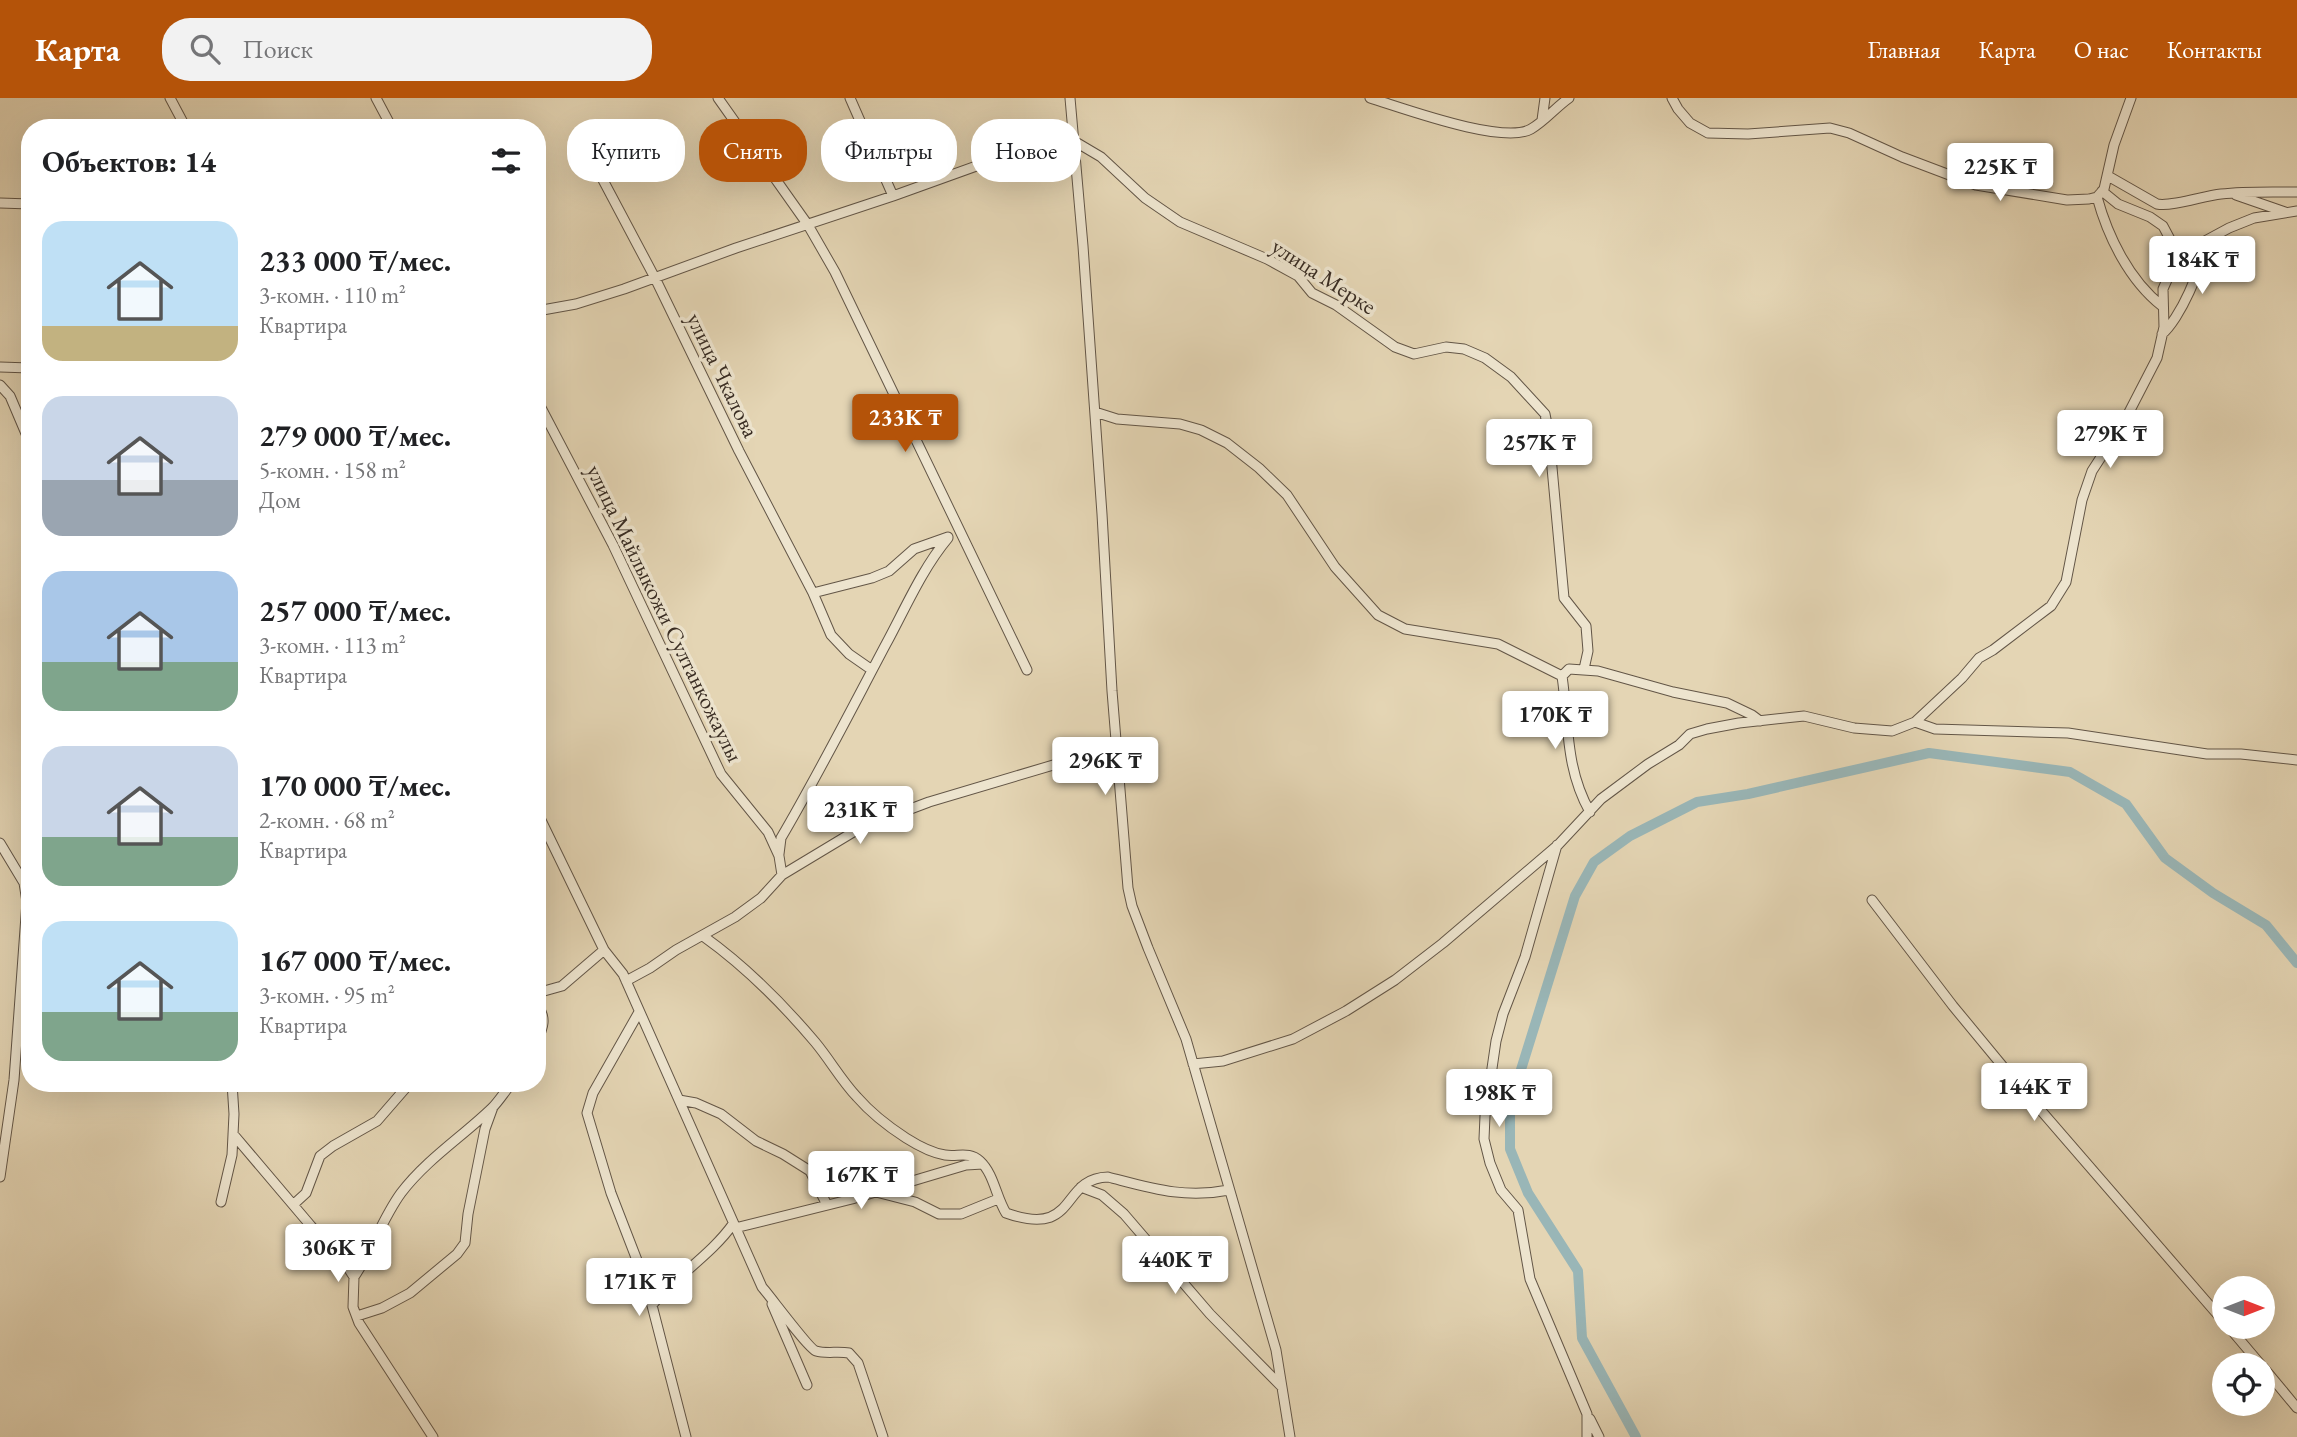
<!DOCTYPE html>
<html lang="ru">
<meta charset="utf-8">
<style>
:root{--surface:#fff;--page:#f2f2f2;--text:#202124;--muted:#757577;--accent:#b45309}
body{margin:0;font-family:"EB Garamond",serif;background:var(--page);color:var(--text);height:100vh;display:flex;flex-direction:column;font-size:26px;white-space:nowrap}
*{box-sizing:border-box;margin:0}
p{font-size:23px;color:var(--muted)}
.icon{flex:none;width:38px;height:38px;fill:none;stroke:currentColor;stroke-width:2;stroke-linecap:round;stroke-linejoin:round}
.map{position:relative;flex:1;overflow:hidden}
.sheet{position:absolute;left:21px;top:21px;width:525px;height:973px;display:flex;flex-direction:column;background:var(--surface);border-radius:28px;box-shadow:0 7px 28px #0002}
.sheet>*{flex:none}
.hud{position:absolute;left:567px;top:21px;width:665px;height:63px;display:flex;gap:14px}
.needle{width:46px;rotate:90deg}
.buttons{position:absolute;left:2212px;top:1178px;display:grid;gap:14px}
.buttons a{display:grid;place-items:center;width:63px;height:63px;border-radius:50%;background:var(--surface);box-shadow:0 7px 28px #0002;font-size:35px}
.price{position:absolute;translate:-50% -60px;padding:0 16px;border-radius:7px;background:#fff;color:#222;font-size:23px;line-height:46px;filter:drop-shadow(0 2px 4px #0008)}
.price::after{content:'';position:absolute;left:50%;top:42px;width:21px;height:16px;margin-left:-10px;background:inherit;clip-path:polygon(0 0,100% 0,50% 100%)}
.price.selected{background:var(--accent);color:#fff}
ul{padding:0;list-style:none}
li{display:flex;align-items:center;gap:21px;height:175px;padding:0 21px}
li span{display:grid;place-items:center;flex:none;width:196px;height:140px;border-radius:21px;color:#555}
li>.icon{margin-inline-start:auto}
span .icon{width:84px;height:84px;fill:#fffc;stroke-width:1}
li b{font-size:30px}
h2{display:flex;justify-content:space-between;align-items:center;height:84px;padding:0 21px;font-size:30px}
.chip{padding:0 24px;border-radius:28px;background:var(--surface);box-shadow:0 7px 28px #0002;font-size:24px;line-height:63px}
.chip.selected{background:var(--accent);color:#fff}
header{display:flex;align-items:center;gap:42px;box-sizing:border-box;height:98px;padding:0 35px;background:var(--accent);color:#fff}
header strong{font-size:33px}
nav{display:flex;gap:38px;margin-inline-start:auto;font-size:24px}
.search{width:490px;height:63px;background:var(--page);display:flex;align-items:center;gap:18px;box-sizing:border-box;padding:0 24px;border-radius:28px;color:var(--muted);font-size:26px}
.map>svg:first-child{display:block}
</style>
<header>
<strong>Карта</strong>
<div class="search"><svg class="icon" aria-label="search" viewBox="0 0 24 24"><circle cx="10" cy="10" r="6"/><path d="M15 15l6 6"/></svg>Поиск</div>
<nav><a>Главная</a><a>Карта</a><a>О нас</a><a>Контакты</a></nav>
</header>
<div class="map">
<svg width="2297" height="1339" viewBox="0 0 2297 1339">
<rect width="100%" height="100%" fill="#e4d5b4"/>
<filter id="stains"><feTurbulence type="fractalNoise" baseFrequency=".00286" numOctaves="4"/><feColorMatrix values="0 0 0 0 .2 0 0 0 0 .09 0 0 0 0 .02 0 0 0 .5 -.17"/></filter>
<radialGradient id="worn" r=".72"><stop offset=".6" stop-color="#630" stop-opacity="0"/><stop offset="1" stop-color="#630" stop-opacity=".3"/></radialGradient>
<g fill="none" stroke-linecap="round" stroke-linejoin="round">
<!-- canal -->
<path stroke="#99b6b7" stroke-width="10" d="M1636,1339l-54,-99 -4,-67 -50,-78 -18,-44v-44l65,-209 19,-34 36,-26 67,-34 51,-8 181,-41 141,19 56,32 39,54 48,35 53,32 31,38"/>
<!-- minor casing -->
<g stroke="#635647" stroke-width="11">
<path id="minor" d="M170,0l16,30
M376,0l16,30
M718,0l90,127 27,47 192,398
M850,0l43,98
M1070,0l13,148 19,268 10,177 16,197 4,18 16,42 38,91 90,311 14,87
M1370,0c33,10 133,47 161,31 14,-8 25,-22 38,-31
M1672,0l6,11 12,14 18,10 40,1 82,-6 19,5 53,24 74,28 91,15 22,-1 8,-2 7,-8 10,-44 17,-47
M1542,22l3,-22
M1074,43l27,16 44,41 35,24 87,37 31,17 14,17 24,12 59,42 19,7 32,-7 18,2 21,9 26,19 34,37 4,21 15,163 22,28 2,25 -4,18
M2108,78l49,28c15,3 46,-8 64,-10 25,-3 51,-2 76,-2
M603,82l52,98 84,173 74,142 59,-15 17,-7 25,-22 34,-12
M2102,93l16,13 32,13 13,9 8,15 6,24
M2236,97l49,17
M2097,99c11,40 32,83 65,109
M0,105l30,1
M537,213l39,-7 48,-15 112,-41 157,-52 128,-46 30,-12 20,-11
M2162,236c16,-13 44,-69 37,-88
M0,269l30,1
M0,287l10,11 20,47
M537,302l76,145 108,229 47,58 11,24 3,19
M1095,314l22,7 63,5 21,6 26,13 32,25 28,27 48,72 43,48 27,14 93,15 64,32
M813,495l18,42 18,19 23,16
M1562,578l7,-7 29,2 75,21 54,11 25,12 8,6
M1562,578c7,48 3,92 28,136
M1915,624l47,-44 17,-20 14,-8 58,-44 15,-24 16,-82 10,-29 33,-51 32,-62 7,-31 -1,-38 7,-16 35,-32 24,-13 25,-10 43,-7
M537,714l67,138 19,24 139,313c8,9 47,62 54,64 10,3 22,0 33,2l9,10 25,74
M0,745l24,40 3,19 -13,178 -14,97
M1557,747l-32,112 -22,57 -7,27 -11,75 -1,23 6,24 11,27 17,20 12,69 57,135v23
M779,756l2,-16c37,-63 70,-128 105,-194 19,-35 36,-75 62,-106
M1872,802l81,106 52,63 219,253
M703,838c42,30 79,67 112,106 15,18 26,38 42,55 13,15 32,30 49,41 11,7 26,15 39,17 13,2 24,-4 35,6 14,13 16,36 26,52 73,26 53,-35 102,-36 43,11 76,22 121,13
M626,883l24,-13 26,-18 59,-33 26,-19 21,-23 78,-47 69,-26 168,-50 19,-3
M537,895l25,-7 42,-36
M537,908c10,11 6,22 0,35
M639,914l-46,81 -6,20 24,80 36,93 39,151
M1193,966l30,-3 70,-22 53,-28 49,-31 48,-37 115,-98 43,-46 47,-35 31,-19 11,-11 17,-5 32,-6 65,-7 50,12 38,3 23,-9 20,7 133,4 139,21h34l56,6
M679,1002l17,3 25,11 35,27 27,13 27,17 17,34
M233,1036l78,92 32,34 11,17 -1,30 6,16 74,114
M1081,1089l21,8 22,19 86,100 72,73
M876,1094l39,10 24,12h22l37,-15
M221,1104l11,-47 2,-41 -2,-31
M294,1106l12,-11 14,-37 13,-10 44,-25 33,-38
M735,1130l117,-29 114,-34 17,-1
M354,1179c18,-26 28,-58 47,-84 26,-34 61,-56 91,-85 7,-7 13,-17 20,-25
M772,1206l35,81
M652,1207c25,-30 59,-50 81,-81
M357,1218l25,-8 28,-15 47,-39 8,-11 3,-29 17,-85 8,-22
M2228,1228l33,39
M2263,1269l34,41
M1590,1321l9,18"/>
</g>
<!-- minor -->
<use href="#minor" stroke="#ede4ce" stroke-width="9"/>
</g>
<g text-anchor="middle" dominant-baseline="central" stroke-width="7" stroke-linejoin="round" paint-order="stroke">
<!-- street labels -->
<g font-size="23" fill="#382c23" stroke="#ede4ce">
<text transform="translate(1324 178) rotate(33)">улица Мерке</text>
<text transform="translate(723 277) rotate(64)">улица Чкалова</text>
<text transform="translate(665 515) rotate(64)">улица Майлыкожи Султанкожаулы</text>
</g>
</g>
<rect width="100%" height="100%" filter="url(#stains)"/>
<rect width="100%" height="100%" fill="url(#worn)"/>
</svg>
<div class="buttons">
<a><svg class="needle" viewBox="-14 -14 28 28"><path d="M0-13l5 13h-10z" fill="#e53935"/><path d="M0 13l5-13h-10z" fill="#757577"/></svg></a>
<a><svg class="icon" aria-label="locate" viewBox="0 0 24 24"><circle cx="12" cy="12" r="6"/><path d="M12 2v4M12 18v4M2 12h4M18 12h4"/></svg></a>
</div>
<b class="price" style="left:2000px;top:105px">225K ₸</b>
<b class="price" style="left:2202px;top:198px">184K ₸</b>
<b class="price selected" style="left:905px;top:356px">233K ₸</b>
<b class="price" style="left:2110px;top:372px">279K ₸</b>
<b class="price" style="left:1539px;top:381px">257K ₸</b>
<b class="price" style="left:1555px;top:653px">170K ₸</b>
<b class="price" style="left:1105px;top:699px">296K ₸</b>
<b class="price" style="left:860px;top:748px">231K ₸</b>
<b class="price" style="left:2034px;top:1025px">144K ₸</b>
<b class="price" style="left:1499px;top:1031px">198K ₸</b>
<b class="price" style="left:861px;top:1113px">167K ₸</b>
<b class="price" style="left:338px;top:1186px">306K ₸</b>
<b class="price" style="left:1175px;top:1198px">440K ₸</b>
<b class="price" style="left:639px;top:1220px">171K ₸</b>
<div class="hud">
<a class="chip">Купить</a>
<a class="chip selected">Снять</a>
<a class="chip">Фильтры</a>
<a class="chip">Новое</a>
</div>
<section class="sheet">
<h2>Объектов: 14<svg class="icon" aria-label="filters" viewBox="0 0 24 24"><path d="M4 7h16M4 17h16"/><circle cx="9" cy="7" r="2"/><circle cx="15" cy="17" r="2"/></svg></h2>
<ul>
<li><span style="background:linear-gradient(#bfe0f5 75%,#c2b280 0)"><svg class="icon" aria-label="home" viewBox="0 0 24 24"><path d="M3 11l9-7 9 7M6 9v11h12V9"/></svg></span><div><b>233 000 ₸/мес.</b><p>3-комн. · 110 m²</p><p>Квартира</p></div></li>
<li><span style="background:linear-gradient(#c9d6e8 60%,#9aa5b1 0)"><svg class="icon" aria-label="home" viewBox="0 0 24 24"><path d="M3 11l9-7 9 7M6 9v11h12V9"/></svg></span><div><b>279 000 ₸/мес.</b><p>5-комн. · 158 m²</p><p>Дом</p></div></li>
<li><span style="background:linear-gradient(#a9c7e8 65%,#7fa58c 0)"><svg class="icon" aria-label="home" viewBox="0 0 24 24"><path d="M3 11l9-7 9 7M6 9v11h12V9"/></svg></span><div><b>257 000 ₸/мес.</b><p>3-комн. · 113 m²</p><p>Квартира</p></div></li>
<li><span style="background:linear-gradient(#c9d6e8 65%,#7fa58c 0)"><svg class="icon" aria-label="home" viewBox="0 0 24 24"><path d="M3 11l9-7 9 7M6 9v11h12V9"/></svg></span><div><b>170 000 ₸/мес.</b><p>2-комн. · 68 m²</p><p>Квартира</p></div></li>
<li><span style="background:linear-gradient(#bfe0f5 65%,#7fa58c 0)"><svg class="icon" aria-label="home" viewBox="0 0 24 24"><path d="M3 11l9-7 9 7M6 9v11h12V9"/></svg></span><div><b>167 000 ₸/мес.</b><p>3-комн. · 95 m²</p><p>Квартира</p></div></li>
</ul>
</section>
</div>
